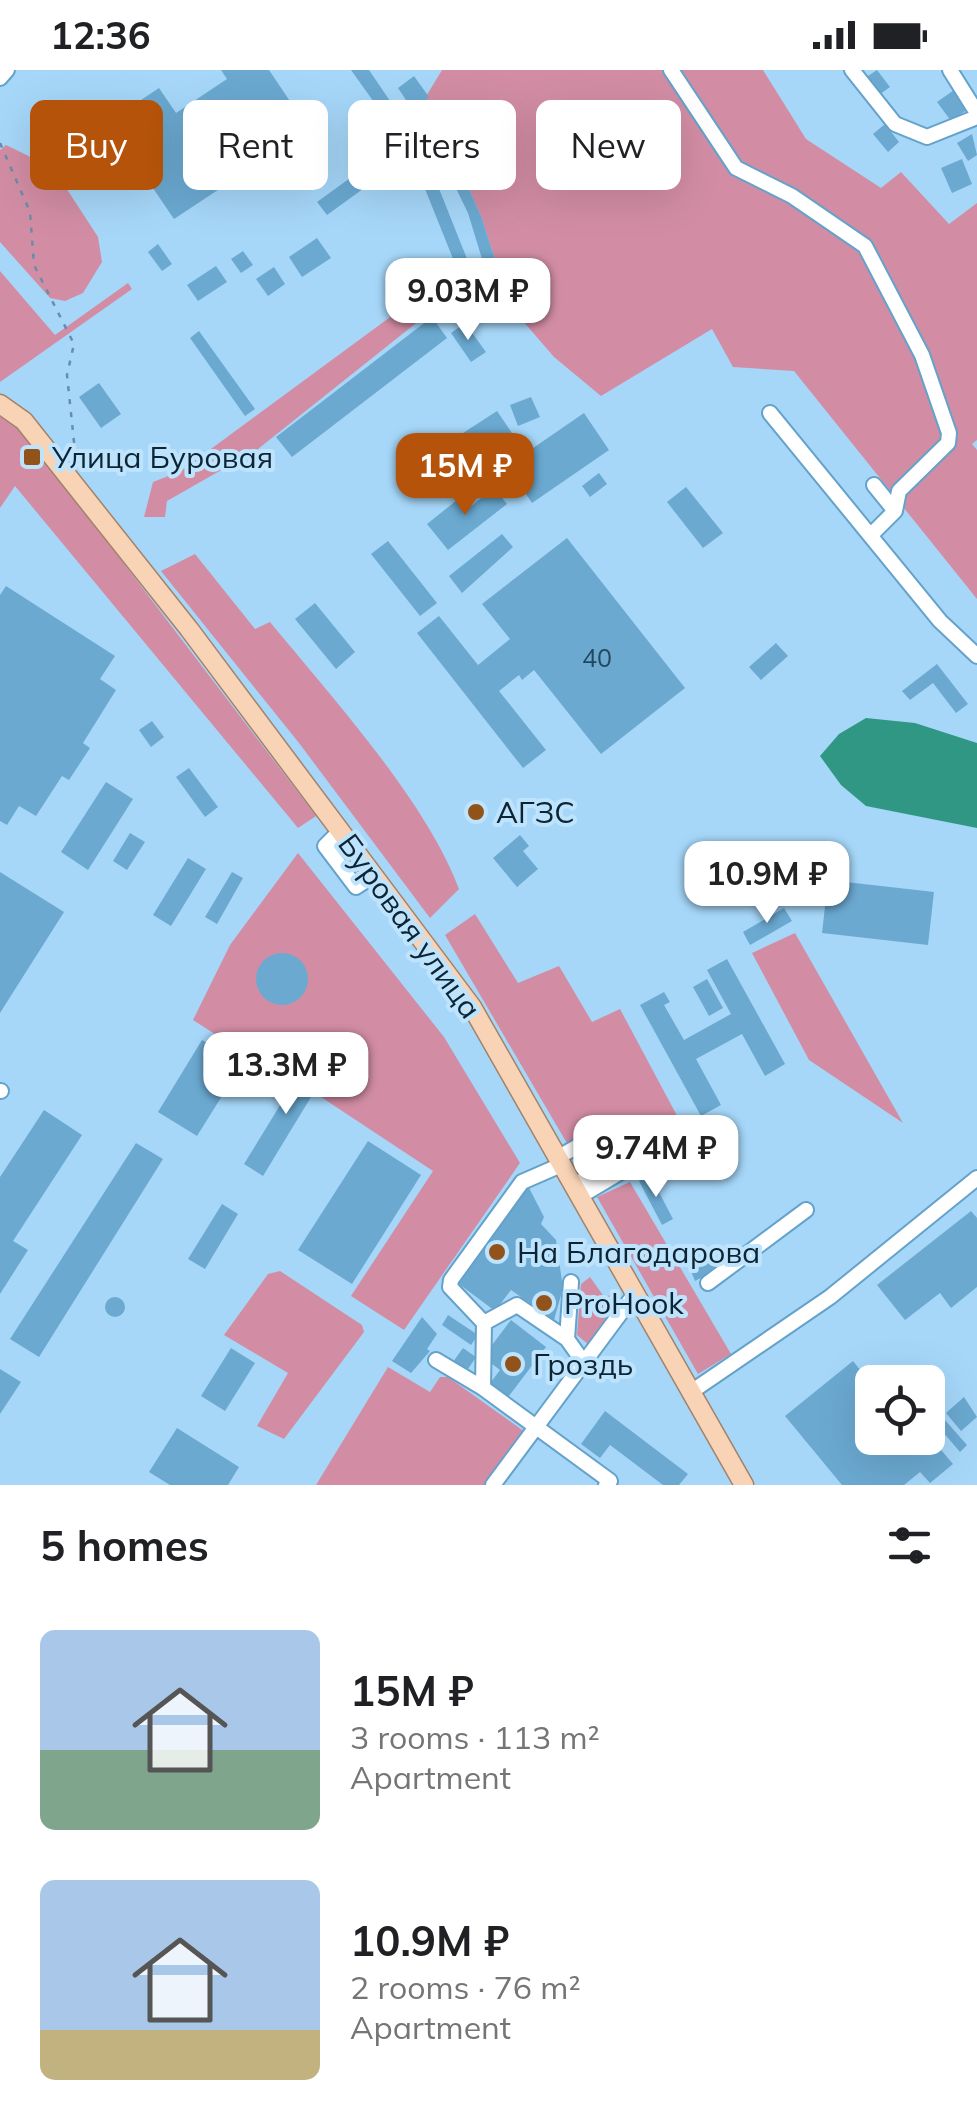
<!DOCTYPE html>
<meta charset="utf-8">
<style>
:root{--surface:#fff;--page:#f2f2f2;--text:#202124;--muted:#757577;--accent:#b45309}
body{margin:0;font-family:Mulish,sans-serif;background:var(--page);color:var(--text);height:100vh;display:flex;flex-direction:column;font-size:38px;white-space:nowrap}
*{box-sizing:border-box;margin:0}
p{font-size:32px;color:var(--muted)}
.icon{flex:none;width:55px;height:55px;fill:none;stroke:currentColor;stroke-width:2;stroke-linecap:round;stroke-linejoin:round}
.map{position:relative;height:1415px;overflow:hidden}
.panel{display:flex;flex-direction:column;background:var(--surface);flex:1}
.panel>*{flex:none}
.top-card{position:absolute;left:30px;top:30px;width:918px;height:90px;display:flex;gap:20px}
.controls{position:absolute;left:855px;top:1295px;display:grid;gap:20px}
.controls a{display:grid;place-items:center;width:90px;height:90px;border-radius:15px;background:var(--surface);box-shadow:0 10px 40px #0002;font-size:50px}
.price{position:absolute;translate:-50% -85px;padding:0 22px;border-radius:20px;background:#fff;color:#222;font-size:32px;line-height:65px;filter:drop-shadow(0 2px 5px #0008)}
.price::after{content:'';position:absolute;left:50%;top:60px;width:30px;height:22px;margin-left:-15px;background:inherit;clip-path:polygon(0 0,100% 0,50% 100%)}
.price.active{background:var(--accent);color:#fff}
ul{padding:0;list-style:none}
li{display:flex;align-items:center;gap:30px;height:250px;padding:0 40px}
li span{display:grid;place-items:center;flex:none;width:280px;height:200px;border-radius:15px;color:#555}
li>.icon{margin-inline-start:auto}
span .icon{width:120px;height:120px;fill:#fffc;stroke-width:1}
li b{font-size:42px}
h2{display:flex;justify-content:space-between;align-items:center;height:120px;padding:0 40px;font-size:42px}
.pill{padding:0 35px;border-radius:15px;background:var(--surface);box-shadow:0 10px 40px #0002;font-size:35px;line-height:90px}
.pill.active{background:var(--accent);color:#fff}
.status{display:flex;justify-content:space-between;align-items:center;height:70px;padding:0 50px;background:var(--surface);direction:ltr}
.status svg{height:28px;fill:currentColor}
.map>svg:first-child{display:block}
</style>
<div class="status"><b>12:36</b><svg viewBox="0 0 49 12"><path d="M0 12V9h3v3zM5 12V6h3v6zM10 12V3h3v9zM15 12V0h3v12zM26 1h20v11H26zM47 4h2v5h-2z"/></svg></div>
<div class="map">
<svg width="977" height="1415" viewBox="0 0 977 1415">
<rect width="100%" height="100%" fill="#a6d7f9"/>
<!-- green -->
<path fill="#d28da4" d="M442,0h321l43,69 75,49 20,-16 48,52 28,-21v237l-5,4 5,6v149l-183,-228 -61,-4 -21,-38 -111,67 -47,-39 -44,-51 -29,-90 -36,-80 -23,-33z
M6,75l41,20 12,12 39,60 4,25 -19,31 -18,8 -15,-3 -50,-56v-92z
M0,201l55,64 73,-52 4,6 -132,93z
M450,203l22,43 -42,-4 -172,137 -91,52 -2,16h-21l9,-35 28,-11z
M0,347l9,1 11,9 296,389 -18,12 -283,-342 -15,22z
M195,484l60,75 15,-7c60,73 157,180 189,267l-29,29 -131,-175 -138,-172z
M298,783l146,184 76,126 -116,167 -53,-34 82,-125 -112,-74 18,-30 -34,-19 -20,31 -92,-59 37,-75z
M475,844l43,69 41,-17 33,56 28,-13 62,116 -56,31 -21,-34 -37,23 -123,-210z
M795,863l108,190 -94,-63 -57,-107z
M630,1112l101,172 -33,20 -101,-177z
M280,1201l82,54 2,7 -80,107 -27,-13 31,-53 -64,-38 44,-61z
M590,1207l15,21 11,-7 6,11 -33,43 -12,-10 4,-51z
M388,1297l42,25 10,-15h8l77,55 -40,53h-169z"/>
<!-- water -->
<path fill="#309785" d="M866,648l49,5 62,20v85l-111,-22 -25,-21 -21,-29 19,-22z"/>
<!-- building -->
<path fill="#6ba9d1" d="M221,0h48l39,58 -31,21 -17,-24 -50,33 17,26 -53,35 -66,-97 51,-34 17,25 51,-34z
M351,0h18l55,81 63,158 -13,2 -63,-157z
M877,0l13,17 -11,8 -14,-17z
M414,6l15,21 -7,6 23,33 36,80 29,90 -13,2 -29,-95 -36,-74 -34,-51z
M954,20l14,19 -17,12 -14,-19z
M885,54l14,18 -11,10 -15,-18z
M972,64l5,21 -9,6 -11,-18z
M386,82l10,13 -69,50 -10,-13z
M962,89l10,25 -20,9 -11,-25z
M317,168l14,20 -29,19 -13,-20z
M158,174l14,20 -10,7 -14,-19z
M243,181l10,14 -12,8 -10,-14z
M216,196l11,16 -29,19 -11,-16z
M274,197l11,17 -17,12 -12,-17z
M432,247l15,21 -155,119 -16,-20z
M465,253l21,29 -15,10 -20,-29z
M199,261l56,78 -10,7 -55,-78z
M99,313l22,31 -20,14 -22,-31z
M531,327l9,20 -22,9 -8,-21z
M497,341l17,25 -37,25 -17,-26z
M584,343l25,37 -77,53 -25,-37z
M599,403l8,11 -17,13 -8,-11z
M686,417l37,46 -20,15 -36,-46z
M494,418l13,16 -59,46 -21,-26 35,-28 8,11z
M502,464l11,13 -51,46 -13,-17z
M567,468l118,150 -84,66 -67,-84 -12,10 -3,-5 -20,16 47,59 -23,18 -106,-135 22,-17 39,49 32,-26 -28,-35z
M388,471l49,62 -17,13 -49,-62z
M6,516l109,70 -15,23 16,11 -33,53 7,5 -21,32 -7,-4 -26,40 -17,-10 -12,19 -7,-4v-226z
M315,533l40,49 -19,17 -41,-50z
M776,573l12,13 -27,24 -12,-13z
M937,594l31,40 -12,9 -23,-30 -23,17 -8,-9z
M152,651l12,16 -13,10 -12,-17z
M189,698l29,39 -13,10 -29,-40z
M106,712l27,17 -45,71 -27,-18z
M130,763l15,9 -18,28 -14,-9z
M520,765l9,11 -6,5 15,18 -21,18 -24,-29z
M188,788l18,11 -35,57 -18,-11z
M0,802l64,40 -64,101z
M232,802l11,6 -26,46 -12,-7z
M828,810l106,12 -6,53 -106,-12z
M784,838l8,13 -42,24 -7,-13z
M256 909a26 26 0 1 1 52 0a26 26 0 1 1-52 0Z
M727,889l58,105 -20,12 -23,-42 -46,25 25,46 -20,11 -61,-111 24,-13 6,10 -6,3 20,35 47,-26 -24,-44z
M707,909l16,29 -14,8 -16,-29z
M202,970l40,24 -45,72 -39,-24z
M309,988l19,11 -65,107 -19,-12z
M44,1040l38,25 -69,106 15,9 -28,44v-117z
M368,1071l53,34 -69,109 -54,-34z
M136,1073l27,16 -124,198 -29,-18z
M650,1105l23,44 -11,6 -23,-44z
M526,1112l18,35 -3,7 15,16 7,48 -9,32 -43,-30 -16,21 -40,-30z
M222,1134l16,10 -33,55 -17,-10z
M971,1141l6,7v69l-26,21 -11,-15 -35,27 -28,-35z
M713,1190l5,9 -23,12 -4,-10z
M105 1237a10 10 0 1 1 20 0a10 10 0 1 1-20 0Z
M448,1245l30,20 -7,10 -29,-20z
M422,1247l15,17 -10,15 3,2 -19,22 -19,-12z
M511,1250l35,27 -40,53 -18,-14 12,-16 -17,-13z
M231,1278l24,15 -30,48 -24,-15z
M463,1278l13,9 -12,18 -14,-9z
M853,1291l19,24v53h44l11,13 9,-7 17,20 -23,19 -10,-11 -16,13h-62l-57,-69z
M0,1299l21,13 -21,32z
M964,1327l13,20 -16,14 -15,-18z
M605,1341l83,63 -9,11h-16l-53,-40 -10,13 -19,-14z
M944,1349l23,26 -7,7 -23,-27z
M177,1358l62,39 -11,18h-58l-21,-13z"/>
<g fill="none" stroke-linecap="round" stroke-linejoin="round">
<!-- minor casing -->
<g stroke="#64a2ca" stroke-width="18">
<path id="minor" d="M671,0l65,98 56,28 73,50 57,109 27,78 -1,10 -49,48 -4,20 -23,23
M852,0l43,54 32,13 50,-20
M950,0l27,43
M0,8l7,-8
M770,343l170,208 37,35
M874,415l21,26
M341,760l-16,16 31,41 18,-12
M0,1021h1
M557,1088l49,-28 14,27 -47,29
M561,1095l-39,17 -71,98 -1,7 34,36 -1,65 127,93 -4,4
M579,1127l52,-31
M571,1212l-4,57 17,24
M708,1213l98,-73
M484,1253l33,-18 50,34
M436,1290l47,28
M691,1322l139,-95 147,-119
M493,1415l141,-190"/>
</g>
<!-- major casing -->
<g stroke="#a2836a" stroke-width="21">
<path id="major" d="M0,334l24,17 165,208 283,378 272,478"/>
</g>
<!-- path -->
<path stroke="#678ea9" stroke-width="2.5" stroke-dasharray="5 8" stroke-linecap="butt" d="M0,73l30,69 4,53 40,79 -7,31 9,86"/>
<!-- minor -->
<use href="#minor" stroke="#fff" stroke-width="14"/>
<!-- major -->
<use href="#major" stroke="#f8d3b6" stroke-width="18"/>
</g>
<!-- markers -->
<g fill="#915319" stroke="#bee3fc" stroke-width="4">
<rect x="22" y="377" width="20" height="20" rx="5"/>
<circle cx="476" cy="742" r="10"/>
<circle cx="497" cy="1182" r="10"/>
<circle cx="544" cy="1233" r="10"/>
<circle cx="513" cy="1294" r="10"/>
</g>
<g text-anchor="middle" dominant-baseline="central" stroke-width="8" stroke-linejoin="round" paint-order="stroke">
<!-- number labels -->
<g font-size="25" fill="#23465c">
<text x="597" y="587">40</text>
</g>
<!-- poi labels -->
<g font-size="30" fill="#0b2535" stroke="#bee3fc" text-anchor="start">
<text x="52" y="387">Улица Буровая</text>
<text x="496" y="742">АГЗС</text>
<text x="517" y="1182">На Благодарова</text>
<text x="564" y="1233">ProHook</text>
<text x="533" y="1294">Гроздь</text>
</g>
<!-- street labels -->
<g font-size="30" fill="#0b2535" stroke="#bee3fc">
<text transform="translate(410 856) rotate(54)">Буровая улица</text>
</g>
</g>
</svg>
<div class="controls">
<a><svg class="icon" aria-label="locate" viewBox="0 0 24 24"><circle cx="12" cy="12" r="6"/><path d="M12 2v4M12 18v4M2 12h4M18 12h4"/></svg></a>
</div>
<b class="price" style="left:468px;top:273px">9.03M ₽</b>
<b class="price active" style="left:465px;top:448px">15M ₽</b>
<b class="price" style="left:767px;top:856px">10.9M ₽</b>
<b class="price" style="left:286px;top:1047px">13.3M ₽</b>
<b class="price" style="left:656px;top:1130px">9.74M ₽</b>
<div class="top-card">
<a class="pill active">Buy</a>
<a class="pill">Rent</a>
<a class="pill">Filters</a>
<a class="pill">New</a>
</div>
</div>
<section class="panel">
<h2>5 homes<svg class="icon" aria-label="filters" viewBox="0 0 24 24"><path d="M4 7h16M4 17h16"/><circle cx="9" cy="7" r="2"/><circle cx="15" cy="17" r="2"/></svg></h2>
<ul>
<li><span style="background:linear-gradient(#a9c7e8 60%,#7fa58c 0)"><svg class="icon" aria-label="home" viewBox="0 0 24 24"><path d="M3 11l9-7 9 7M6 9v11h12V9"/></svg></span><div><b>15M ₽</b><p>3 rooms · 113 m²</p><p>Apartment</p></div></li>
<li><span style="background:linear-gradient(#a9c7e8 75%,#c2b280 0)"><svg class="icon" aria-label="home" viewBox="0 0 24 24"><path d="M3 11l9-7 9 7M6 9v11h12V9"/></svg></span><div><b>10.9M ₽</b><p>2 rooms · 76 m²</p><p>Apartment</p></div></li>
</ul>
</section>
